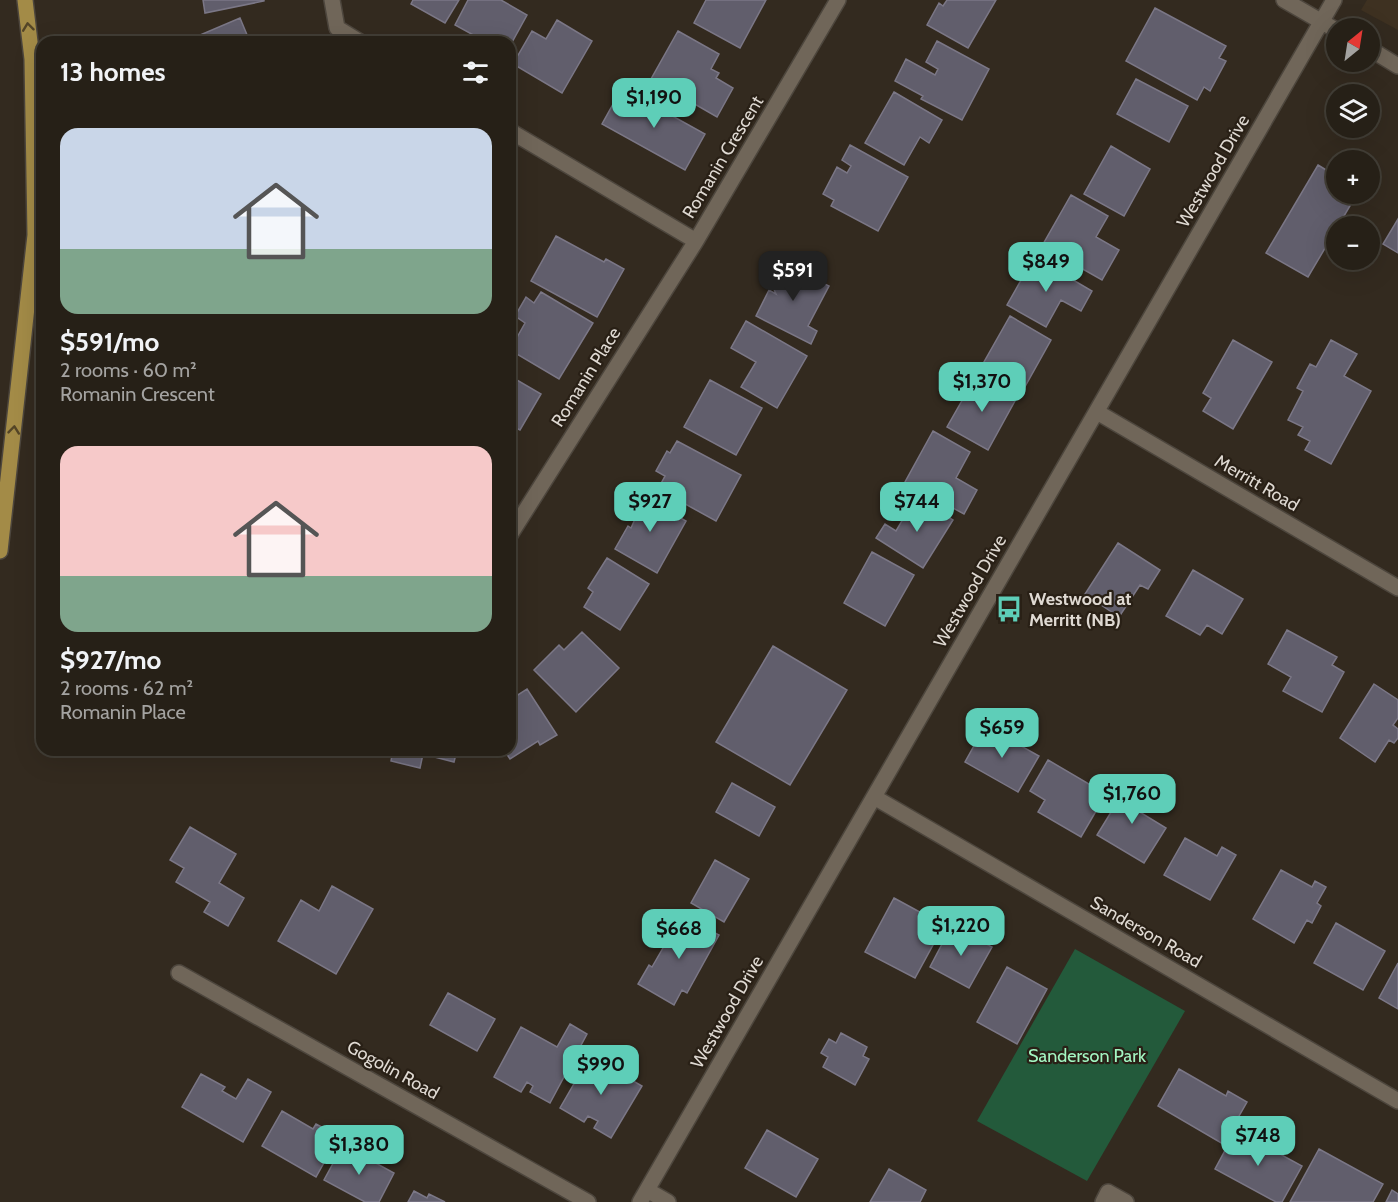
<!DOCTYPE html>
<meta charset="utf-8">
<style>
:root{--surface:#262017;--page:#322d24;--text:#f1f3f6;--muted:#a4a3a1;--line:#423e36;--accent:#5eceb8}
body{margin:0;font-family:Cabin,sans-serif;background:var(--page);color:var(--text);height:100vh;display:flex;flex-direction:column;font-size:22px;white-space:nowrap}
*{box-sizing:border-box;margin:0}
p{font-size:20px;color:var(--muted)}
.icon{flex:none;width:33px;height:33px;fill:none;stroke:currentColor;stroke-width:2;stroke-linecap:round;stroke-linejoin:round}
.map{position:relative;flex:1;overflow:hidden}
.details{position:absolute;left:36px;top:36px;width:480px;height:720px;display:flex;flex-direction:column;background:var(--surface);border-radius:18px;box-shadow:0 6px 24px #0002,0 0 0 2px var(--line)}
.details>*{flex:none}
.needle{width:39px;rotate:30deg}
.fabs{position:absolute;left:1326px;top:18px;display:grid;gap:12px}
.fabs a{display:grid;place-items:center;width:54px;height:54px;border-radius:50%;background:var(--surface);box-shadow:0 6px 24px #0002,0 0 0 2px var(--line);font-size:30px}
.price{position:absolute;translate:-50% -51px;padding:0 14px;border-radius:12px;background:var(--accent);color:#111;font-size:20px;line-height:39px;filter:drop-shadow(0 2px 3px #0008)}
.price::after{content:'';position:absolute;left:50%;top:36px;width:18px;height:14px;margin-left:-9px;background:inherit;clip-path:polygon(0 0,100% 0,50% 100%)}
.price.selected{background:#222;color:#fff}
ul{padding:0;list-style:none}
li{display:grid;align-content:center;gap:12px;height:318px;padding:0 24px}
li span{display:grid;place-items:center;height:186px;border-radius:18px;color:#555}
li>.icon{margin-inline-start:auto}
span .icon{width:108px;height:108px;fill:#fffc;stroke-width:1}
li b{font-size:26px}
h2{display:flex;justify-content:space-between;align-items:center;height:72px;padding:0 24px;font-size:26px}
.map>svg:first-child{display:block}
</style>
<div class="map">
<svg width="1398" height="1202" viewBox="0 0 1398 1202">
<rect width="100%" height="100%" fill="#332a1f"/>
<!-- built -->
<path fill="#3e3121" d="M1367,0h31v30l-37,-20z"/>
<!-- green -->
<path fill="#235a3b" d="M1075,949l110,62 -98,170 -110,-60z"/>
<!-- building -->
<path fill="#615e6c" stroke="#7b7786" stroke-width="1.5" d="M203,0h61v1l-59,12z
M413,0h46l-14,23 -34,-19z
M468,0h33l26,15 -17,31v-4h-24l-31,-17z
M706,0h60l-26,48 -46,-25z
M947,0h49l-28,48 -41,-23 12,-22 4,3z
M1155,8l71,38 -7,12 7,3 -16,30 -6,-4 -7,13 -71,-39z
M240,18l10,24h-64v-1z
M557,20l35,21 -30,52 -49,-29 19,-33 14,8z
M678,31l41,23 -8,15 8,4 -3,5 17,10 -16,29 -66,-38z
M937,41l52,28 -27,51 -41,-21 2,-3 -28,-15 11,-22 29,16 3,-6 -12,-7z
M1136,79l52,27 -19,36 -52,-28z
M622,88l83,46 -20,36 -83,-46z
M894,92l48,28 -13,23 -9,-6 -16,28 -39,-22z
M850,145l58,32 -30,54 -47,-25 3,-6 -11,-6 14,-27 10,6 4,-7 -9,-6z
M1111,146l39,23 -26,47 -40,-22z
M1318,165l18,11v18h21l-49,83 -42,-24z
M1071,195l37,21 -12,21 23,13 -17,30 -60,-34z
M1398,219v34l-15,-9z
M556,236l48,26 2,-3 18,10 -27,48 -66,-36z
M1034,257l58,34 -11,20 -20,-11 -15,27 -39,-22z
M779,261l50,25 -21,40 9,5 -6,13 -55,-28 13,-26 7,4 -6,-14z
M541,292l52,31 -34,56 -49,-29 15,-27 -10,-7 11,-19 8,6z
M1010,316l41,24 -29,52 -42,-23z
M746,321l61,35 -30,52 -36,-21 15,-25 -25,-14z
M1233,340l39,22 -39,67 -30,-18 8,-13 -8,-5z
M1331,340l26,14 -13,22 27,15 -40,73 -26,-14 5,-9 -12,-6 5,-8 -15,-7 15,-29 -6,-3 13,-24 6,3z
M510,376l31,18 -21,36 -10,-5z
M976,376l40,23 -28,51 -41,-23z
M710,380l52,28 -26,47 -52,-28z
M933,431l37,21 -14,26 21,12 -13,24 -59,-32z
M510,434l7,5 -7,12z
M677,441l64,34 -25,46 -58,-32 7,-13 -9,-5 11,-20 3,2z
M637,493l49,28 -29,52 -42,-24 13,-23 3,2 4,-9 -10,-5z
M916,497l37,23 -30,48 -47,-30 9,-14 11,7z
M1118,543l42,27 -12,19 -8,-4 -21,32 -34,-23z
M872,552l42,23 -29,51 -41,-23z
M607,558l42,26 -29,46 -36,-23 9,-15 -5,-4z
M1193,570l50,29 -21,35 -15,-9 -7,10 -34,-19z
M1287,630l50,27 -5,8 12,7 -22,40 -39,-21 8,-14 -23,-13z
M582,632l37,36 -43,44 -42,-42 25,-25 5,5z
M773,646l74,44 -57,95 -74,-43z
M1374,684l24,16v18l-5,7 5,4v9l-4,5 -5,-3 -14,22 -35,-24z
M527,689l30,46 -17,10 -2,-4 -28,18 -6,-9h6v-50z
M985,726l54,30 -21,36 -53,-30z
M393,750h64l-3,12 -31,-8 -3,14 -29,-7z
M1048,760l58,34 -25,43 -43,-25 7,-12 -15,-9z
M1130,781l19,12 -11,18 28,17 -22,35 -47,-28z
M732,783l43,24 -16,29 -43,-24z
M190,827l46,27 -17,29 25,15 -16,28 -24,-14 6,-10 -34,-20 8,-14 -14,-8z
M1185,838l32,18 5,-9 14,8 -26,45 -46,-25z
M715,860l34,19 -25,43 -33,-19z
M1281,870l31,17 3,-6 11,6 -9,16 4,3 -9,17 -5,-3 -13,23 -41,-24z
M332,886l41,23 -37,65 -58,-33 23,-41 18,11z
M894,898l37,20 -11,20 13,7 -18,33 -50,-26z
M682,915l37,20 -32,58 -5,-3 -8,15 -36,-21 11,-19 3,2z
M1336,923l49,28 -22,39 -49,-27z
M952,925l40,22 -23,41 -39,-21z
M1398,963v46l-19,-11z
M1007,967l40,22 -30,55 -40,-22z
M448,993l47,26 -18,32 -47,-26z
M570,1024l17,10 -37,69 -20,-11 3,-6 -6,-4 -6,10 -27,-15 27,-50 36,20z
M841,1033l26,14 -4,9 6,3 -14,26 -32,-18 5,-10 -7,-4 8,-14 7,4z
M590,1056l52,30 -31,52 -17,-10 4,-7 -10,-5 -4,6 -24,-14z
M1179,1069l47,27 2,-5 19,11 -24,42 -65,-38z
M201,1074l24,13 -3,4 14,8 12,-20 23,13 -28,50 -61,-35z
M282,1111l31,18 3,-5 23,12 -23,41 -54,-31z
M767,1130l51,29 -22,38 -51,-29z
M1236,1130l66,36 -20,36h-6l-61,-33z
M343,1145l51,28 -15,29h-14l-41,-22z
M1319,1149l64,35 -10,18h-83z
M889,1169l37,21 -6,12h-50z
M1392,1190l6,4v8h-12z
M414,1191l13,7 2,-4 16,8h-37z"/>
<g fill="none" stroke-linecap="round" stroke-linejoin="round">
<!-- minor casing -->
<g stroke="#4d463d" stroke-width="18">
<path id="minor" d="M332,0l5,28 23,14
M1284,0l52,30
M1370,49l28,17
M510,131l186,110
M1097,412l301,176
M510,535l186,-294 142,-241
M874,797l524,304
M179,973l409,229
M647,1190l21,12
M640,1202l694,-1202
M1103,1202l5,-10 18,10"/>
</g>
<!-- major casing -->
<g stroke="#4d463d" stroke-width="18">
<path id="major" d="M0,551l35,-316 -3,-176 -7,-59"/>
</g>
<!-- minor -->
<use href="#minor" stroke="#706659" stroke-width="15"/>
<!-- major -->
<use href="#major" stroke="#a38b47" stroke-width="15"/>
</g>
<!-- one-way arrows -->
<defs><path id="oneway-chevron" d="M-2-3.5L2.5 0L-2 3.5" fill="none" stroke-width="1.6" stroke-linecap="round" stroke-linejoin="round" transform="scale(1.5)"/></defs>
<g stroke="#544527">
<use href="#oneway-chevron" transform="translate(28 27) rotate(-97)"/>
<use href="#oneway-chevron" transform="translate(14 430) rotate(-84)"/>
</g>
<!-- icons -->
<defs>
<g id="bus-bare" transform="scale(2.07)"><path d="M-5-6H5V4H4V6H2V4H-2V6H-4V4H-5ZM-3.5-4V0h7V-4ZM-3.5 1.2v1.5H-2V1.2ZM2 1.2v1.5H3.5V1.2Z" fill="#5eceb8" stroke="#292016" stroke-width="2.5" paint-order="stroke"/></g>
</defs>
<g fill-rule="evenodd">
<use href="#bus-bare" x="1009" y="609"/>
</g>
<g text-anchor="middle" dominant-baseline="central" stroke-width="4.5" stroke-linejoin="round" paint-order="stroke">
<!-- street labels -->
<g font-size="18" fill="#dfd9d2" stroke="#292016">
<text transform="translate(723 157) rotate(-59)">Romanin Crescent</text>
<text transform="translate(1213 171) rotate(-60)">Westwood Drive</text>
<text transform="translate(586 377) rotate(-58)">Romanin Place</text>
<text transform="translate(1257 483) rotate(30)">Merritt Road</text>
<text transform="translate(970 591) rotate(-60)">Westwood Drive</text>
<text transform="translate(1146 932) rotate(30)">Sanderson Road</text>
<text transform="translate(727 1012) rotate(-60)">Westwood Drive</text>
<text transform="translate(393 1070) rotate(29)">Gogolin Road</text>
</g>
<!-- poi labels -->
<g font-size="18" font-weight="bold" fill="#dfd9d2" stroke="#292016" text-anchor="start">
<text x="1029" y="599">Westwood at<tspan x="1029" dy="21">Merritt (NB)</tspan></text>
</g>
<!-- park labels -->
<g font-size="18" fill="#a3f6c2" stroke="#292016">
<text x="1087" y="1056">Sanderson Park</text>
</g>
</g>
</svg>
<div class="fabs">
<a><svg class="needle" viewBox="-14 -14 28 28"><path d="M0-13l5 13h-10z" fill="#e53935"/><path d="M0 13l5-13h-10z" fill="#a4a3a1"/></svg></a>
<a><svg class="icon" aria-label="layers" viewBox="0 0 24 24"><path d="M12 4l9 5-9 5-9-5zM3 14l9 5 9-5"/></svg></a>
<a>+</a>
<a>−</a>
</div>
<b class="price" style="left:654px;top:129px">$1,190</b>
<b class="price" style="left:1046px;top:293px">$849</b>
<b class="price selected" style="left:793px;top:302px">$591</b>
<b class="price" style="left:982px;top:413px">$1,370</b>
<b class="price" style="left:650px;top:533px">$927</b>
<b class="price" style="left:917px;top:533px">$744</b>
<b class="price" style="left:1002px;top:759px">$659</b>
<b class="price" style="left:1132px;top:825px">$1,760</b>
<b class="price" style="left:961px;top:957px">$1,220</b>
<b class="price" style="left:679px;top:960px">$668</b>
<b class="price" style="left:601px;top:1096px">$990</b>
<b class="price" style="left:1258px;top:1167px">$748</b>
<b class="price" style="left:359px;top:1176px">$1,380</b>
<section class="details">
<h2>13 homes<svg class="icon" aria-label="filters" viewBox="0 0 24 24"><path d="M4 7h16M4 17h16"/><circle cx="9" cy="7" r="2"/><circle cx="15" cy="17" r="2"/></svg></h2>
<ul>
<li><span style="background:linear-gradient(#c9d6e8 65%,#7fa58c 0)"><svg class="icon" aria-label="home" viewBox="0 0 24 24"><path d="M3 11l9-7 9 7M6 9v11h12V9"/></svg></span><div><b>$591/mo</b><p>2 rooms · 60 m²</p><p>Romanin Crescent</p></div></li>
<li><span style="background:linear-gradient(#f6c9c9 70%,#7fa58c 0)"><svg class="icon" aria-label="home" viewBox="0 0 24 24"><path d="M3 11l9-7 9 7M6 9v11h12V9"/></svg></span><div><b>$927/mo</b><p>2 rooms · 62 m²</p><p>Romanin Place</p></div></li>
</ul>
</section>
</div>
